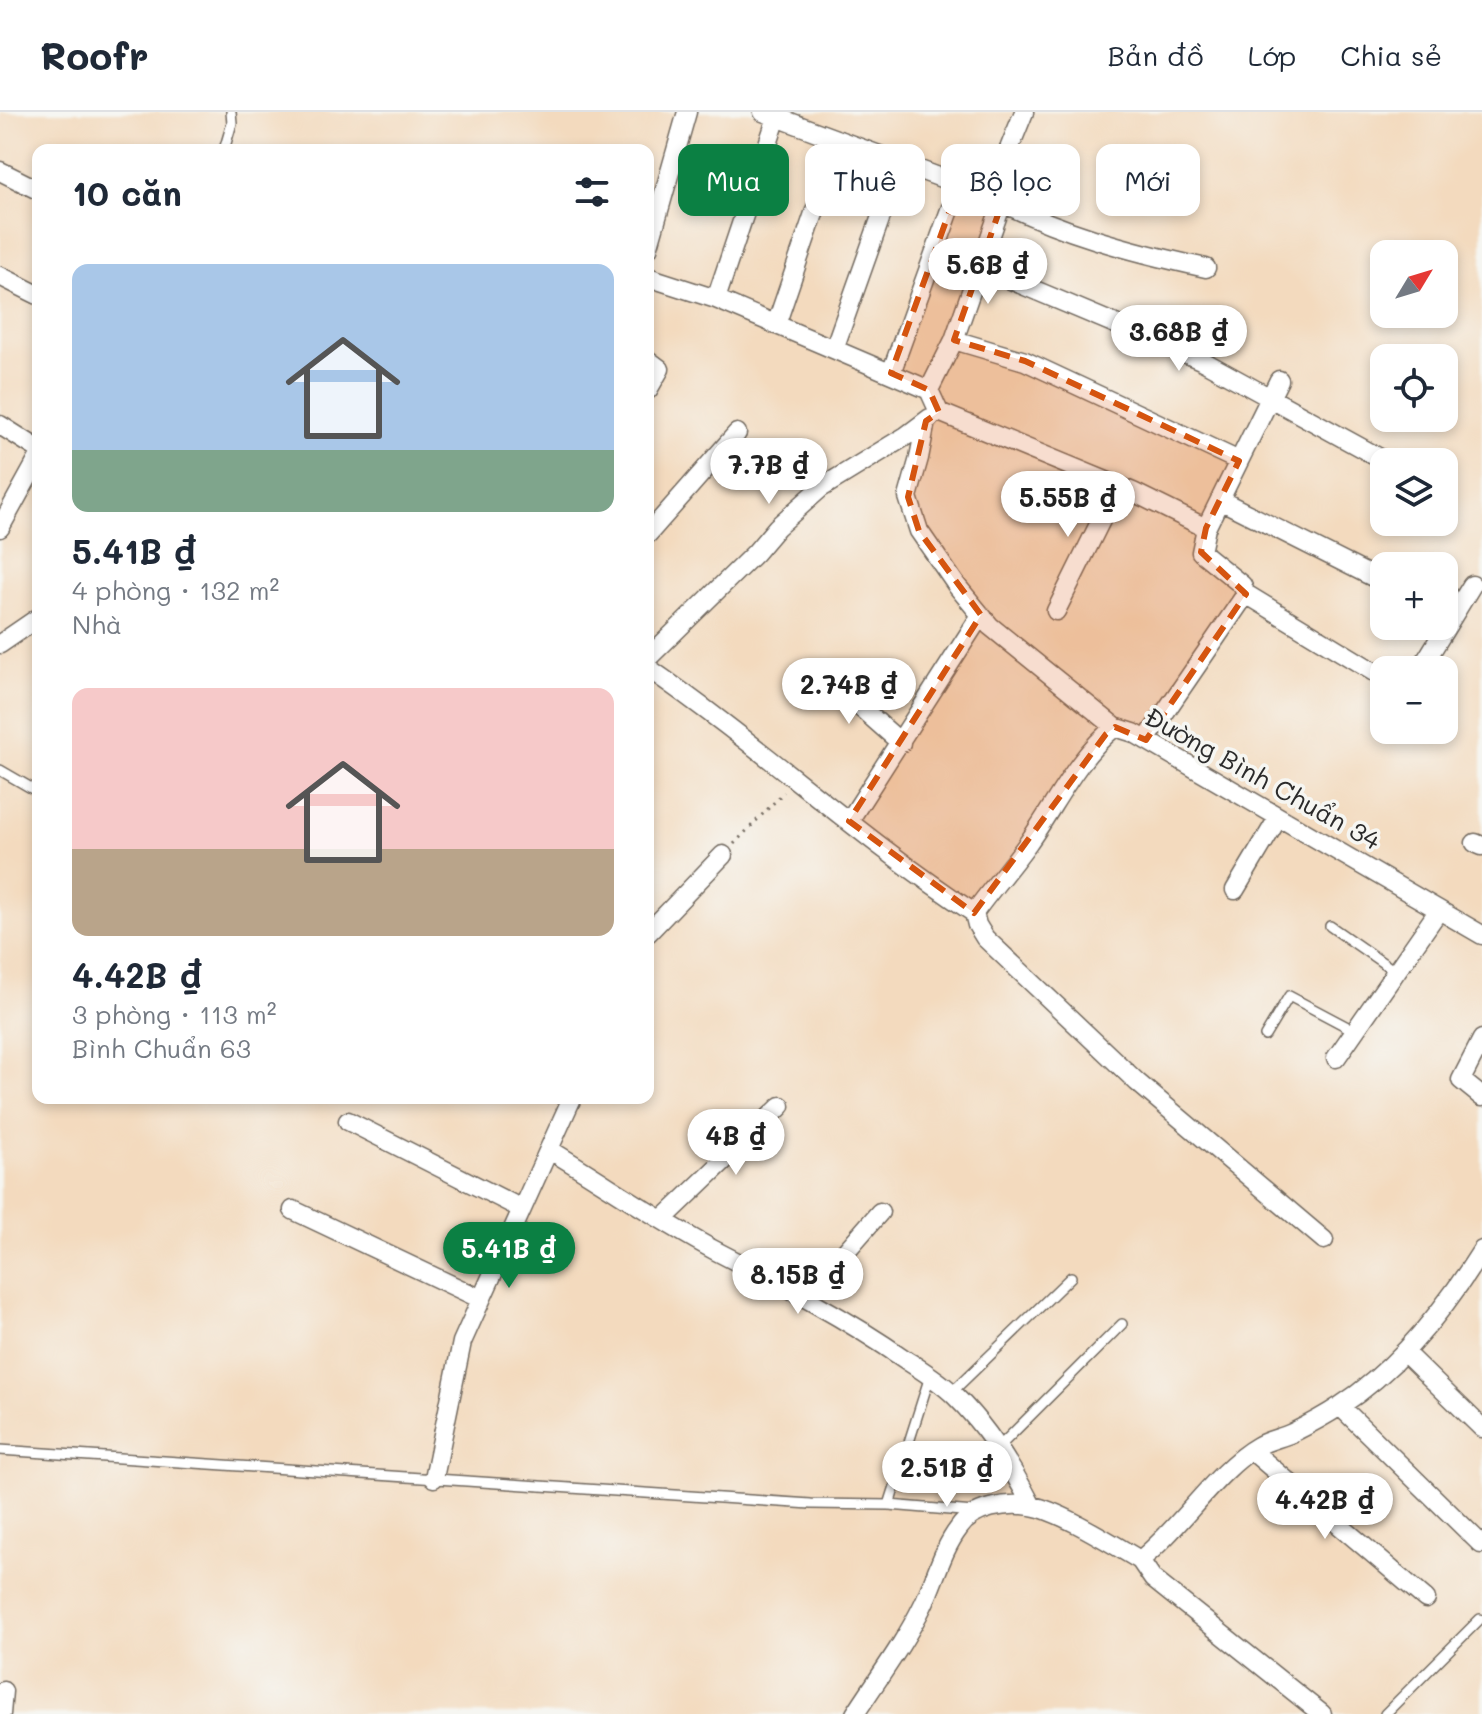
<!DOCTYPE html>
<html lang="vi">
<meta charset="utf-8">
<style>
:root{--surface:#fff;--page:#f2f2f3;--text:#1f2937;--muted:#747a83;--line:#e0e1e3;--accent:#0b8043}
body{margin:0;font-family:Mali,sans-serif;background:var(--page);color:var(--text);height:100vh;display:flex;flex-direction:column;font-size:30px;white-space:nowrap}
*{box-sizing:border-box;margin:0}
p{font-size:26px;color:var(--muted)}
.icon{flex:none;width:44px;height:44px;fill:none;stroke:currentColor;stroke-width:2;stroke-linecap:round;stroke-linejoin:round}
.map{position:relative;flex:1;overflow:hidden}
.drawer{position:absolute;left:32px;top:32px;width:622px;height:960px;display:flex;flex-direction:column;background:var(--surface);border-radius:16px;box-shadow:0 4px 12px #0003}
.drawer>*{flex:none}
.hud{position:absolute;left:678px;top:32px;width:684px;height:72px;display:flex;gap:16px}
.needle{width:52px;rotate:52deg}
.fabs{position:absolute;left:1370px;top:128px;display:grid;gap:16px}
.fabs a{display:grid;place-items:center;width:88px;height:88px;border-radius:16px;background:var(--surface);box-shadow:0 4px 12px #0003;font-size:40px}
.price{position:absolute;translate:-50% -68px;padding:0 18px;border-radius:28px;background:#fff;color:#222;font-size:26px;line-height:52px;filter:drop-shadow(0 2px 4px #0008)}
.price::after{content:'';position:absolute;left:50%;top:48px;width:24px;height:18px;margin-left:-12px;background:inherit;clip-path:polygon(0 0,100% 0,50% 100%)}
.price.on{background:var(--accent);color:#fff}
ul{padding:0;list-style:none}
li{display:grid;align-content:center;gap:16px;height:424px;padding:0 40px}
li span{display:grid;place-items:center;height:248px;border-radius:16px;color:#555}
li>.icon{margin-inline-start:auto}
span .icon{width:144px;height:144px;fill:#fffc;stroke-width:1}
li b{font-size:34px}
h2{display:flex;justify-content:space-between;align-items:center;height:96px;padding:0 40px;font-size:34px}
.tag{padding:0 28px;border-radius:16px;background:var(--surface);box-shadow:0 4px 12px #0003;font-size:28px;line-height:72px}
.tag.on{background:var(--accent);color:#fff}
header{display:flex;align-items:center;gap:48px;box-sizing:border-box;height:112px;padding:0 40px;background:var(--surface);border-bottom:2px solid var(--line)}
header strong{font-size:38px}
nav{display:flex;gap:44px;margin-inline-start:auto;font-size:28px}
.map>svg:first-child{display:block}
</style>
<header>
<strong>Roofr</strong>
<nav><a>Bản đồ</a><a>Lớp</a><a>Chia sẻ</a></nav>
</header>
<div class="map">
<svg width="1482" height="1602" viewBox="0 0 1482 1602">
<rect width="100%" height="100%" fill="#f6f6f2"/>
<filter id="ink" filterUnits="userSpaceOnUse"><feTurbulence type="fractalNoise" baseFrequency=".0125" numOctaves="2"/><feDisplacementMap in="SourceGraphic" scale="16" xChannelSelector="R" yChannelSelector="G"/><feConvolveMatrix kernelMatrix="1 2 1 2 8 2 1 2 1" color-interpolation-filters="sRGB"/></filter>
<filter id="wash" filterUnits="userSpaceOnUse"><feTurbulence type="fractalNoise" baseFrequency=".006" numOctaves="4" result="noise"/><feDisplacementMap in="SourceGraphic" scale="32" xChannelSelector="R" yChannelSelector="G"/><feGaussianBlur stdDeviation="1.8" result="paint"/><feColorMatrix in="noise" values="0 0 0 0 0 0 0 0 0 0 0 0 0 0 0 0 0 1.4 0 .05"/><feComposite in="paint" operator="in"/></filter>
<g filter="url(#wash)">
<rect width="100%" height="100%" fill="#f3dabe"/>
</g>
<g filter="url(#ink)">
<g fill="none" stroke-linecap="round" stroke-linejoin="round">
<!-- lane casing -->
<g stroke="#71685e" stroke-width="12">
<path id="lane" d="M224,38l8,-27 -1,-11
M0,658l38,22
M1330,814l66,46
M1265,924l24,-40 66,35
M951,1281l120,-116
M997,1337l125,-125
M0,1338l811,54 78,1 85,7
M889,1393l41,-129
M1385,1602l95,-95"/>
</g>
<!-- street casing -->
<g stroke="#71685e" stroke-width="21">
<path id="street" d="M763,0l227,84c66,36 143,56 216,72
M0,59l38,19
M990,84l34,-84
M648,137l39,-137
M980,155l221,93 186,102
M0,164l38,19
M648,165l68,22 204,87 9,4 10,22 194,80 73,36
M716,187l61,-182
M776,213l63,-185
M954,228l71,21 214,100
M834,237l66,-186
M648,248l12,9 -12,21
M891,261l68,-188
M929,278l25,-50 48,-137
M926,309l-7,37 -11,39 11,34 38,55 33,40 125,101
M0,313l38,24
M1220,388l155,78
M0,416l38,-69
M648,422l89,-101
M1246,482l138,84
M1056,499l62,-125
M0,532l38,-26
M648,546l107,-105 22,-26 44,-39 85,-52 24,-18
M648,556c112,77 212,170 326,245 17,-24 37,-46 54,-70 28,-39 49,-86 87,-116l19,6 348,202
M1420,558l52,-85
M825,564l76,67
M1146,628l100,-146 -4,-9 -41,-33 5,-24 73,-148
M849,709l132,-206
M1475,731l7,3
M1235,778l43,-72
M974,801l3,12 8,13 152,144 187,158
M648,821l75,-78
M1482,927l-21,41 21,17
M1336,946l103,-148
M348,1009l174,88
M550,1038c55,33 109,71 166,101 66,34 130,67 190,109 17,11 35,22 49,36 32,31 57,71 77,110
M293,1098l188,89
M663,1107l118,-113
M806,1185l74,-85
M1404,1240l78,76
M1340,1294l141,138
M1252,1339l174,148
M434,1366l28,-136 110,-244
M1,1602l2,-23
M855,1602c23,-36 49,-70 68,-109 12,-25 19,-55 36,-77 14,-21 48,-26 72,-22 28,4 83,39 109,54
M1322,1602l-169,-135 -13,-19c40,-31 76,-90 118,-114 10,-6 23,-8 34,-13 16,-8 33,-17 48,-27 59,-38 105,-97 142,-156"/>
</g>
<!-- path -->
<path stroke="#71685e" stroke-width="3" stroke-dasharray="2 6" stroke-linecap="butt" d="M734,732l50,-52"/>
<!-- lane -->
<use href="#lane" stroke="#fff" stroke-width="9"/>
<!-- street -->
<use href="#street" stroke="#fff" stroke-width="18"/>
</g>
</g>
<!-- marked area -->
<path fill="#d5540f" fill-opacity="0.2" stroke="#d5540f" stroke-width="6" stroke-dasharray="16 10" stroke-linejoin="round" d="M959,73l43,18 -48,137 71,21 214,100 -33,67 -5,24 45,42 -100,146 -31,-13 -9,7 -132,179 -125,-92 132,-206 -62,-84 -11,-34 18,-76 13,-9 -10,-22 -38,-17z"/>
<g text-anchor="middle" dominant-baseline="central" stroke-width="7" stroke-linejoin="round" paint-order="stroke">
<!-- street labels -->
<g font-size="26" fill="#2b2b2b" stroke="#f6f6f2">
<text transform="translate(1263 666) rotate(29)">Đường Bình Chuẩn 34</text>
</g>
</g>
</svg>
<div class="fabs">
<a><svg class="needle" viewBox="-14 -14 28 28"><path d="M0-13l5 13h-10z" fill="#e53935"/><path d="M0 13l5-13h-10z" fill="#747a83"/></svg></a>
<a><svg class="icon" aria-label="locate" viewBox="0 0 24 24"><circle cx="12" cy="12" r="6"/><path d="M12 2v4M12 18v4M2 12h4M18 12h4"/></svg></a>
<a><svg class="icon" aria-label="layers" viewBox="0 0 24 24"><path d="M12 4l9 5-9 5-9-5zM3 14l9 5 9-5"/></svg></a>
<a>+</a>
<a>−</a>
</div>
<b class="price" style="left:988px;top:194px">5.6B ₫</b>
<b class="price" style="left:1179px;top:261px">3.68B ₫</b>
<b class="price" style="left:769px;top:394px">7.7B ₫</b>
<b class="price" style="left:1068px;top:427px">5.55B ₫</b>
<b class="price" style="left:849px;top:614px">2.74B ₫</b>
<b class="price" style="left:736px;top:1065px">4B ₫</b>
<b class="price on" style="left:509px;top:1178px">5.41B ₫</b>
<b class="price" style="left:798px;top:1204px">8.15B ₫</b>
<b class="price" style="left:947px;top:1397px">2.51B ₫</b>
<b class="price" style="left:1325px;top:1429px">4.42B ₫</b>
<div class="hud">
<a class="tag on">Mua</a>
<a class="tag">Thuê</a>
<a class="tag">Bộ lọc</a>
<a class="tag">Mới</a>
</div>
<section class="drawer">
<h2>10 căn<svg class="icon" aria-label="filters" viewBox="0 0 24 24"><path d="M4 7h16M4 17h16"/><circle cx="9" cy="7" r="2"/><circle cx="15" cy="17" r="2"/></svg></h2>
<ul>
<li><span style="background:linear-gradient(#a9c7e8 75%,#7fa58c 0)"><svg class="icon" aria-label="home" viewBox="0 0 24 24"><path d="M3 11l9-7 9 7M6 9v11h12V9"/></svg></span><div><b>5.41B ₫</b><p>4 phòng · 132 m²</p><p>Nhà</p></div></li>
<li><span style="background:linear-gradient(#f6c9c9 65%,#b9a48a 0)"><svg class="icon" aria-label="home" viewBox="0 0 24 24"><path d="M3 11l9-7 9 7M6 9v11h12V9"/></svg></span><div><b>4.42B ₫</b><p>3 phòng · 113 m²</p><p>Bình Chuẩn 63</p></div></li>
</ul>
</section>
</div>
